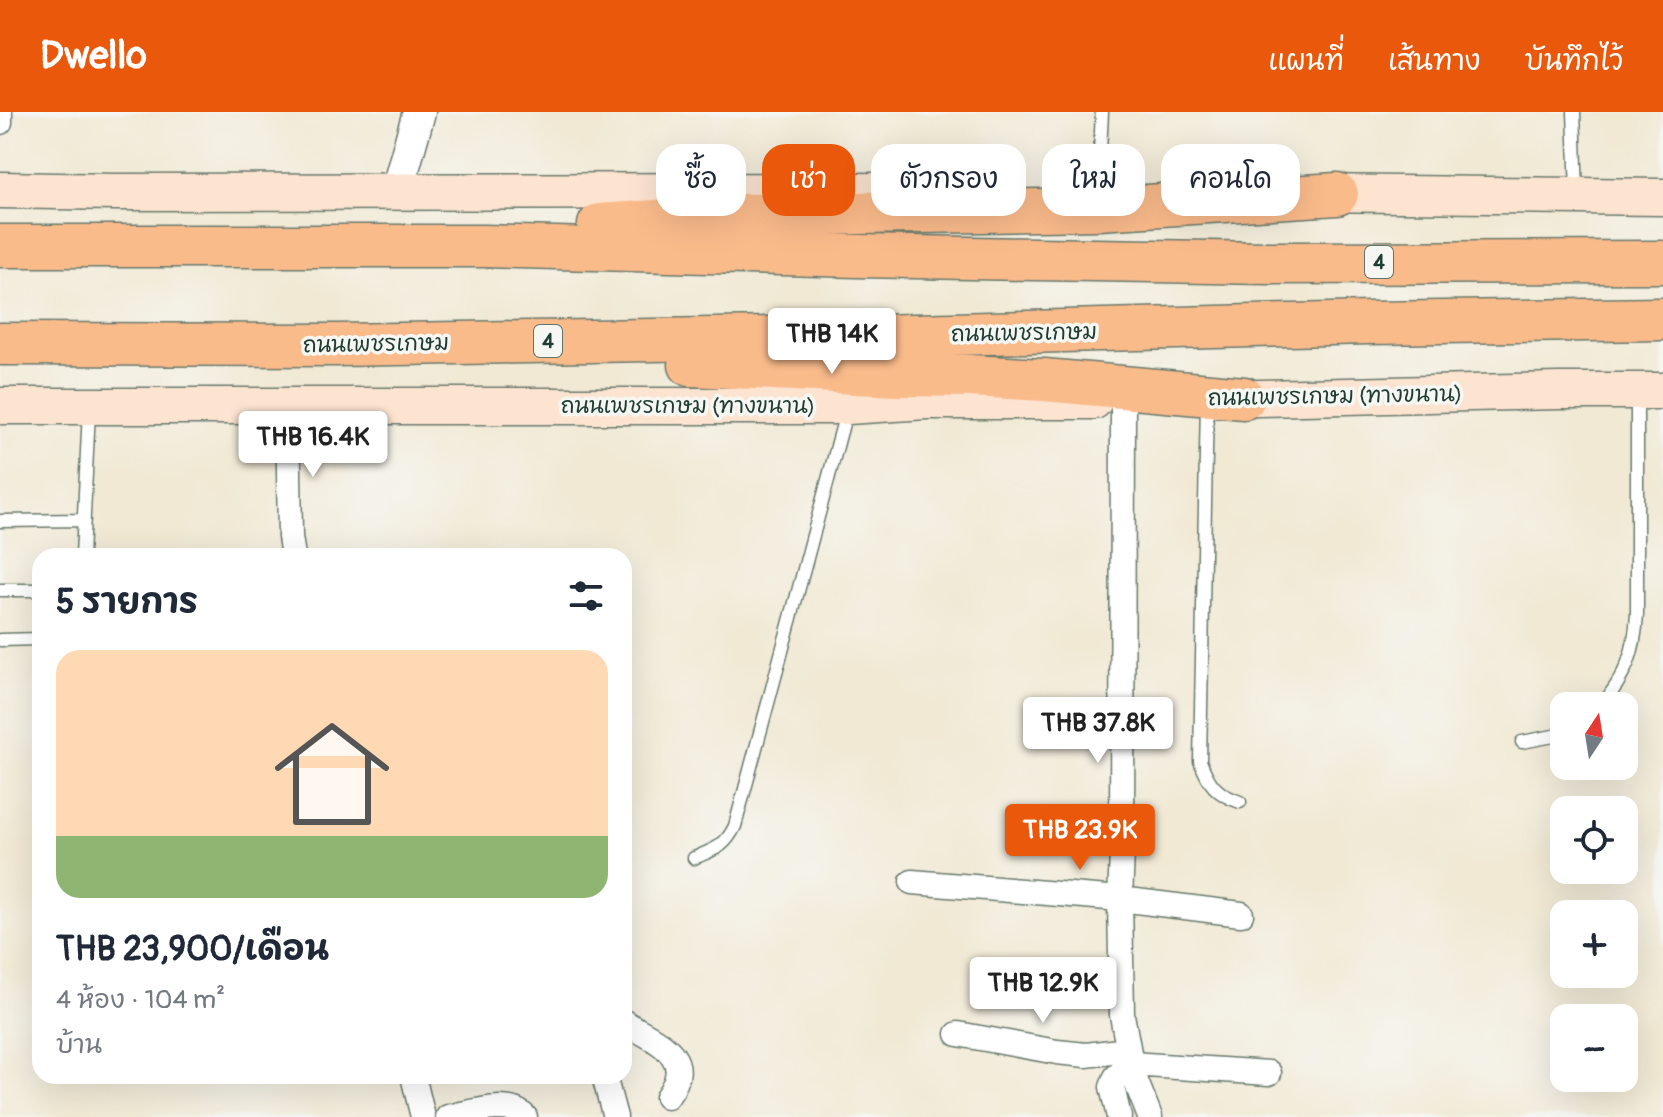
<!DOCTYPE html>
<html lang="th">
<meta charset="utf-8">
<style>
:root{--surface:#fff;--page:#f6f6f7;--text:#1f2937;--muted:#747a83;--accent:#ea580c}
body{margin:0;font-family:Pangolin,"Playpen Sans Thai",sans-serif;background:var(--page);color:var(--text);height:100vh;display:flex;flex-direction:column;font-size:30px;white-space:nowrap}
*{box-sizing:border-box;margin:0}
p{font-size:26px;color:var(--muted)}
.icon{flex:none;width:44px;height:44px;fill:none;stroke:currentColor;stroke-width:2;stroke-linecap:round;stroke-linejoin:round}
.map{position:relative;flex:1;overflow:hidden}
.sheet{position:absolute;left:32px;top:436px;width:600px;height:536px;display:flex;flex-direction:column;background:var(--surface);border-radius:24px;box-shadow:0 8px 32px #0002}
.sheet>*{flex:none}
.top-card{position:absolute;left:656px;top:32px;width:760px;height:72px;display:flex;gap:16px}
.needle{width:52px;rotate:12deg}
.controls{position:absolute;left:1550px;top:580px;display:grid;gap:16px}
.controls a{display:grid;place-items:center;width:88px;height:88px;border-radius:16px;background:var(--surface);box-shadow:0 8px 32px #0002;font-size:40px}
.price{position:absolute;translate:-50% -68px;padding:0 18px;border-radius:8px;background:#fff;color:#222;font-size:26px;line-height:52px;filter:drop-shadow(0 2px 4px #0008)}
.price::after{content:'';position:absolute;left:50%;top:48px;width:24px;height:18px;margin-left:-12px;background:inherit;clip-path:polygon(0 0,100% 0,50% 100%)}
.price.selected{background:var(--accent);color:#fff}
ul{padding:0;list-style:none}
li{display:grid;align-content:center;gap:16px;height:424px;padding:0 24px}
li span{display:grid;place-items:center;height:248px;border-radius:24px;color:#555}
li>.icon{margin-inline-start:auto}
span .icon{width:144px;height:144px;fill:#fffc;stroke-width:1}
li b{font-size:34px}
h2{display:flex;justify-content:space-between;align-items:center;height:96px;padding:0 24px;font-size:34px}
.chip{padding:0 28px;border-radius:24px;background:var(--surface);box-shadow:0 8px 32px #0002;font-size:28px;line-height:72px}
.chip.selected{background:var(--accent);color:#fff}
header{display:flex;align-items:center;gap:48px;box-sizing:border-box;height:112px;padding:0 40px;background:var(--accent);color:#fff}
header strong{font-size:38px}
nav{display:flex;gap:44px;margin-inline-start:auto;font-size:28px}
.map>svg:first-child{display:block}
</style>
<header>
<strong>Dwello</strong>
<nav><a>แผนที่</a><a>เส้นทาง</a><a>บันทึกไว้</a></nav>
</header>
<div class="map">
<svg width="1663" height="1005" viewBox="0 0 1663 1005">
<rect width="100%" height="100%" fill="#f6f6f2"/>
<filter id="ink" filterUnits="userSpaceOnUse"><feTurbulence type="fractalNoise" baseFrequency=".0125" numOctaves="2"/><feDisplacementMap in="SourceGraphic" scale="16" xChannelSelector="R" yChannelSelector="G"/><feConvolveMatrix kernelMatrix="1 2 1 2 8 2 1 2 1" color-interpolation-filters="sRGB"/></filter>
<filter id="wash" filterUnits="userSpaceOnUse"><feTurbulence type="fractalNoise" baseFrequency=".006" numOctaves="4" result="noise"/><feDisplacementMap in="SourceGraphic" scale="32" xChannelSelector="R" yChannelSelector="G"/><feGaussianBlur stdDeviation="1.8" result="paint"/><feColorMatrix in="noise" values="0 0 0 0 0 0 0 0 0 0 0 0 0 0 0 0 0 1.4 0 .05"/><feComposite in="paint" operator="in"/></filter>
<g filter="url(#wash)">
<rect width="100%" height="100%" fill="#f1e9d4"/>
</g>
<g filter="url(#ink)">
<g fill="none" stroke-linecap="round" stroke-linejoin="round">
<!-- service casing -->
<g stroke="#68796c" stroke-width="15">
<path id="service" d="M1574,0l3,81
M1098,79l4,-79
M1207,290l-7,359c9,23 16,33 40,41
M0,409l84,-1
M82,444l7,-146
M0,478h40
M0,528l40,-1
M1601,594c25,-30 34,-53 36,-92v-220
M1522,630l42,-8
M694,746c21,-9 31,-11 41,-32l112,-417"/>
</g>
<!-- minor casing -->
<g stroke="#68796c" stroke-width="27">
<path id="minor" d="M0,10v-10
M1123,289l-1,451 -2,47 2,116 11,59 17,43
M288,293l2,132 3,19
M912,770l208,17 121,15
M624,910c31,19 74,33 43,75
M958,922l99,18 29,3 42,-5
M413,964l10,41
M604,964l11,41
M448,1005c21,-4 61,-18 77,0
M1119,1005l-7,-30 4,-10 15,-13 138,9"/>
</g>
<!-- tertiary casing -->
<g stroke="#68796c" stroke-width="35">
<path id="tertiary" d="M397,79l22,-79"/>
</g>
<!-- secondary casing -->
<g stroke="#68796c" stroke-width="39">
<path id="secondary" d="M0,78l115,2 863,-1
M1310,81l353,4
M1217,287l342,-8h104
M0,294h848l78,-5h168"/>
</g>
<!-- trunk casing -->
<g stroke="#68796c" stroke-width="45">
<path id="trunk" d="M599,113l141,-10 358,-6 239,-15
M0,134h484l373,10 411,7 395,-1
M0,232l337,1 501,-8 531,-14 294,-4
M690,253l205,10 74,1 75,4 200,18"/>
</g>
<!-- service -->
<use href="#service" stroke="#fff" stroke-width="12"/>
<!-- minor -->
<use href="#minor" stroke="#fff" stroke-width="24"/>
<!-- tertiary -->
<use href="#tertiary" stroke="#fff" stroke-width="32"/>
<!-- secondary -->
<use href="#secondary" stroke="#fde4d1" stroke-width="36"/>
<!-- trunk -->
<use href="#trunk" stroke="#fabb8b" stroke-width="42"/>
</g>
</g>
<g text-anchor="middle" dominant-baseline="central" stroke-width="7" stroke-linejoin="round" paint-order="stroke">
<!-- shield labels -->
<g fill="#f6f6f2" stroke="#60746d" stroke-width="2">
<rect x="1365" y="134" width="28" height="32" rx="6"/>
<rect x="534" y="213" width="28" height="32" rx="6"/>
</g>
<g font-size="20" font-weight="bold" fill="#1f3d34">
<text x="1379" y="150">4</text>
<text x="548" y="229">4</text>
</g>
<!-- street labels -->
<g font-size="22" fill="#1f3d34" stroke="#f6f6f2">
<text transform="translate(1024 221) rotate(-1)">ถนนเพชรเกษม</text>
<text transform="translate(376 232) rotate(-1)">ถนนเพชรเกษม</text>
<text transform="translate(1335 284) rotate(-1)">ถนนเพชรเกษม (ทางขนาน)</text>
<text x="688" y="294">ถนนเพชรเกษม (ทางขนาน)</text>
</g>
</g>
</svg>
<div class="controls">
<a><svg class="needle" viewBox="-14 -14 28 28"><path d="M0-13l5 13h-10z" fill="#e53935"/><path d="M0 13l5-13h-10z" fill="#747a83"/></svg></a>
<a><svg class="icon" aria-label="locate" viewBox="0 0 24 24"><circle cx="12" cy="12" r="6"/><path d="M12 2v4M12 18v4M2 12h4M18 12h4"/></svg></a>
<a>+</a>
<a>−</a>
</div>
<b class="price" style="left:832px;top:264px">THB 14K</b>
<b class="price" style="left:313px;top:367px">THB 16.4K</b>
<b class="price" style="left:1098px;top:653px">THB 37.8K</b>
<b class="price selected" style="left:1080px;top:760px">THB 23.9K</b>
<b class="price" style="left:1043px;top:913px">THB 12.9K</b>
<div class="top-card">
<a class="chip">ซื้อ</a>
<a class="chip selected">เช่า</a>
<a class="chip">ตัวกรอง</a>
<a class="chip">ใหม่</a>
<a class="chip">คอนโด</a>
</div>
<section class="sheet">
<h2>5 รายการ<svg class="icon" aria-label="filters" viewBox="0 0 24 24"><path d="M4 7h16M4 17h16"/><circle cx="9" cy="7" r="2"/><circle cx="15" cy="17" r="2"/></svg></h2>
<ul>
<li><span style="background:linear-gradient(#ffd9b3 75%,#8fb573 0)"><svg class="icon" aria-label="home" viewBox="0 0 24 24"><path d="M3 11l9-7 9 7M6 9v11h12V9"/></svg></span><div><b>THB 23,900/เดือน</b><p>4 ห้อง · 104 m²</p><p>บ้าน</p></div></li>
</ul>
</section>
</div>
